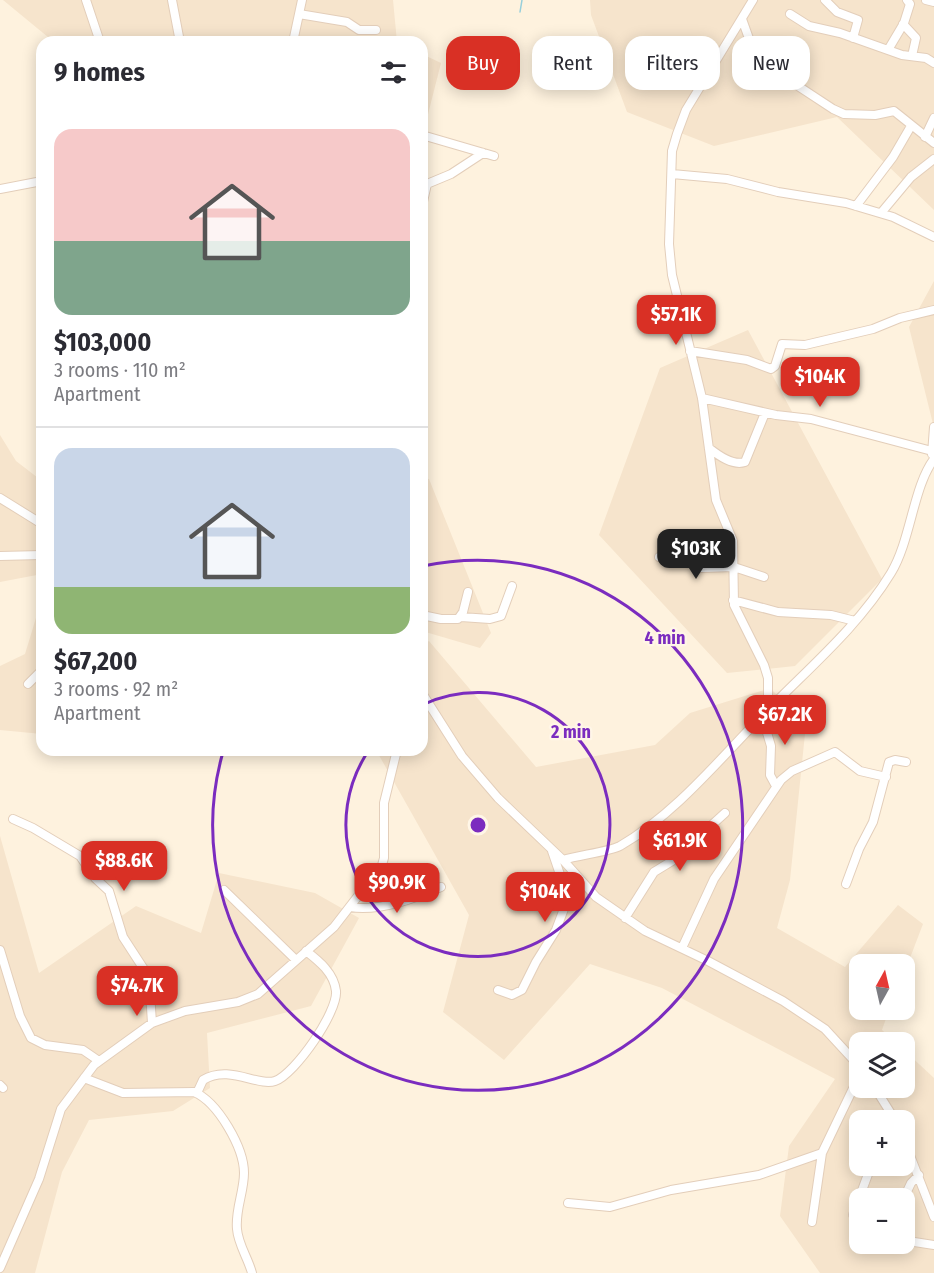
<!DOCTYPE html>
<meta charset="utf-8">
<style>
:root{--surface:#fff;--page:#f7f7f7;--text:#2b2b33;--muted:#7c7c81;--line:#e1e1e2;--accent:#d93025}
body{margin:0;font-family:"Fira Sans Condensed",sans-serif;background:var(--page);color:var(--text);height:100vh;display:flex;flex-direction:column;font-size:22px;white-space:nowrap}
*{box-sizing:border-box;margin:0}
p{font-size:20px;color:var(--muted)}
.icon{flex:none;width:33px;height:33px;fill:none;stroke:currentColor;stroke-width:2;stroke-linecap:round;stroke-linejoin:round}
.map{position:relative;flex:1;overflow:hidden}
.side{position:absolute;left:36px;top:36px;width:392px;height:720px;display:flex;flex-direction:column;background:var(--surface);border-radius:18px;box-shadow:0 3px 15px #0003}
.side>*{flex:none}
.banner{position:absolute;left:446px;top:36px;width:398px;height:54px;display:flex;gap:12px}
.needle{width:39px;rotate:8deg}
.fabs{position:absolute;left:849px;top:954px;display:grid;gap:12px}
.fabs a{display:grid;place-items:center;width:66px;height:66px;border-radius:12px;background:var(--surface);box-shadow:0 3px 15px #0003;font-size:30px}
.price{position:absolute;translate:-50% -51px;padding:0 14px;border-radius:12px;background:var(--accent);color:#fff;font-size:20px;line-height:39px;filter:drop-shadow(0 2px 3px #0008)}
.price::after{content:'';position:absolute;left:50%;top:36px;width:18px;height:14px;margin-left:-9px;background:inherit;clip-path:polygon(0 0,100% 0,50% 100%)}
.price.selected{background:#222;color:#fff}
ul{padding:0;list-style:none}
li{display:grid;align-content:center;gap:12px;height:318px;padding:0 18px}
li+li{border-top:2px solid var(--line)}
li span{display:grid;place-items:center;height:186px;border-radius:18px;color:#555}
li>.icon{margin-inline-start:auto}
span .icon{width:108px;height:108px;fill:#fffc;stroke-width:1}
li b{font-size:26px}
h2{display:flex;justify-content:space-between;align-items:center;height:72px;padding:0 18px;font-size:26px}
.chip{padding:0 21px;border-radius:18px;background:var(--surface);box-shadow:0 3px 15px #0003;font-size:21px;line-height:54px}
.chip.selected{background:var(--accent);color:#fff}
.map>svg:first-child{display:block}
</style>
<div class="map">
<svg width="934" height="1273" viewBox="0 0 934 1273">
<rect width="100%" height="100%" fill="#fef2de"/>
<!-- residential -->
<path fill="#f6e4cc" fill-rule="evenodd" d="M3,0h390l4,42h-343z
M590,0h344v210l-97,-93 -123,29 -87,-34 -36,-97z
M422,54l19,9 -19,75z
M934,281v147l-25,-101z
M748,330l134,249 -87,87 -68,7 -128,-138 61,-167z
M0,435l16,26 26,20v93l-42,8z
M422,478l7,1 62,154 -11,15 -58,-17z
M42,598v136l-42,-4v-64l25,-12z
M429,641l107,126 119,-22 35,-32 80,-25 36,36 -16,156 -13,48 68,39 53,-62 25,19 -18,47 -1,-7h-44v46h29l-7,20 13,12h-35v46h44l1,-37 29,27v195h-114l-40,-57 9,-70 46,-67 -173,-91 -72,-24 -86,96 -61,-48 26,-97 -93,-165h46v-105zM860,1120h44v46h-44zM860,1198h44v46h-44z
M0,836l39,137 97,-67 65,27 18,-60 96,20 44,25 -48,88 -104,27 3,55 -37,23 -84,9 -27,52 -27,101h-35z"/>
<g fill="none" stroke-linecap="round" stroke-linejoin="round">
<!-- stream -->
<path stroke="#97cfdb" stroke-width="1.5" d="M520,12l2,-12"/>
<!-- minor casing -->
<g stroke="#e3ceba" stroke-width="10">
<path id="minor" d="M86,0l14,42
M172,0l8,42
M753,0l-67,110 -9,24 -5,17 -3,93 3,31 30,123 14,102 17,41 1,64 30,60 4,13v31
M825,0l12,12 21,8 -5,18
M926,0l8,2
M299,14l48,8 12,8h17
M790,14l19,12 31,7 62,22 24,3 8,5
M742,19l10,28 11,16 70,46 11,5 31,1 19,-4 40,32
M903,24l13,14 -4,18
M293,42l9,-42
M888,50l16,-27 6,-19 -3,-4
M422,135l72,21
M925,137l9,-19
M672,174l55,5 51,13 68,11 47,14 41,20
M0,189l42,-8
M422,206l5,-22 24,-10 32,-21
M856,206l37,-49 18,-31
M881,213l30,-36 23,-18
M690,351l57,9 24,9 4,-3 7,-22 23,1 68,-16 27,-11 34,-8
M702,398l74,17 35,4 121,32
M709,448c10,8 24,18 36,14l20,-49
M932,454l2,-27
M0,498l42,26
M0,556l42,-1
M659,557l22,2 20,9 33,-1 30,10
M733,600l45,12 53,3 24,6
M422,615l19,4h17l5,-7 5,-20
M461,617l29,2 11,-3 11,-30
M28,684l14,-14
M422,693l40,63 36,42 65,62 33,37 49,34 63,30 75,40 42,28 35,38
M762,716l9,30 -1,29 6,11
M13,819l20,9 47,28 15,22 14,13 14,46 26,40 3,46
M563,860c16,-5 45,-8 57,-14 57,-33 101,-89 147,-135 43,-44 91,-84 124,-138 20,-33 22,-86 43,-114
M846,884l13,-35 14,-27 16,-60 6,-2 11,2
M224,890l72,70
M350,907c28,5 64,-8 91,-20
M625,918l29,-46 18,-11 53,-48
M682,948l32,-69 67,-99 11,-9 43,-19 25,19 26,6
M0,950l20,66 11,22 14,7 38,5 16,11
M498,990l14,5 10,-5 14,-28 20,-32 12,-32 -16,-47
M84,1078l39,15 71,-1c24,10 50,56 50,81 0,19 -9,37 -7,56 1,15 11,29 15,44
M0,1085l3,3
M875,1088l20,32
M197,1093l6,-13c26,-16 55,7 72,1 20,-7 63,-69 61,-90 -2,-18 -17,-30 -30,-40
M904,1140l30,77
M904,1198l7,-15 8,-8
M568,1203l42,4 61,-17 88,-15 63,-22
M853,1215l18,-49
M812,1222l10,-69 38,-79
M904,1229l4,12 26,4
M0,1268l39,-89 22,-70 33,-44 58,-42 33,-12 53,-9 20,-8 76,-67 48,-62 2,-7v-55l13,-53"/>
</g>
<!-- minor -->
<use href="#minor" stroke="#fff" stroke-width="8"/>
</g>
<!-- distance rings -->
<g fill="none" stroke="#7b2cbf" stroke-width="3">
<path d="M422 705A132 132 0 1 1 369 750"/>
<path d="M423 566A265 265 0 1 1 223 752"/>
</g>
<circle cx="478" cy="825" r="9" fill="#7b2cbf" stroke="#fff6e7" stroke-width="3"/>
<g font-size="18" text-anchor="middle" font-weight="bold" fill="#7b2cbf" stroke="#fff6e7" stroke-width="4.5" stroke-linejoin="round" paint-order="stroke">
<text x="665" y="644">4 min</text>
<text x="571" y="738">2 min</text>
</g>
</svg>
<div class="fabs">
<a><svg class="needle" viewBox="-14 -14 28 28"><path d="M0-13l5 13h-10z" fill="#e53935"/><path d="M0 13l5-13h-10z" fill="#7c7c81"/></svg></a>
<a><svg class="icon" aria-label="layers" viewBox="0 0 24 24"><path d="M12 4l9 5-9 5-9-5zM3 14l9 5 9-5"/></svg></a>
<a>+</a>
<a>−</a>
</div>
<b class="price" style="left:676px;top:346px">$57.1K</b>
<b class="price" style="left:820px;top:408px">$104K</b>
<b class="price selected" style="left:696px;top:580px">$103K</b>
<b class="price" style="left:785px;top:746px">$67.2K</b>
<b class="price" style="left:680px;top:872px">$61.9K</b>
<b class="price" style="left:124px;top:892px">$88.6K</b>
<b class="price" style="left:397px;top:914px">$90.9K</b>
<b class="price" style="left:545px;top:923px">$104K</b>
<b class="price" style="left:137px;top:1017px">$74.7K</b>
<div class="banner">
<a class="chip selected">Buy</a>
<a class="chip">Rent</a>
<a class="chip">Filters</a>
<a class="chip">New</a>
</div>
<section class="side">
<h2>9 homes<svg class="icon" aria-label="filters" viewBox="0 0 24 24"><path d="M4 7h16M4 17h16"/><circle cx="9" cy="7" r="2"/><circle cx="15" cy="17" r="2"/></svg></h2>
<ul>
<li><span style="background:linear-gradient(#f6c9c9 60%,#7fa58c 0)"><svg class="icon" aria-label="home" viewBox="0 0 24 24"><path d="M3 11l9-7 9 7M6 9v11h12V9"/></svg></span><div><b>$103,000</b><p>3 rooms · 110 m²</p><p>Apartment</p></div></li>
<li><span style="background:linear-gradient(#c9d6e8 75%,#8fb573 0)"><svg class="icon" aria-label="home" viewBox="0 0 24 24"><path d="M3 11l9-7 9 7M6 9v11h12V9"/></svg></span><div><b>$67,200</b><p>3 rooms · 92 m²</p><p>Apartment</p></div></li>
</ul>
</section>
</div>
